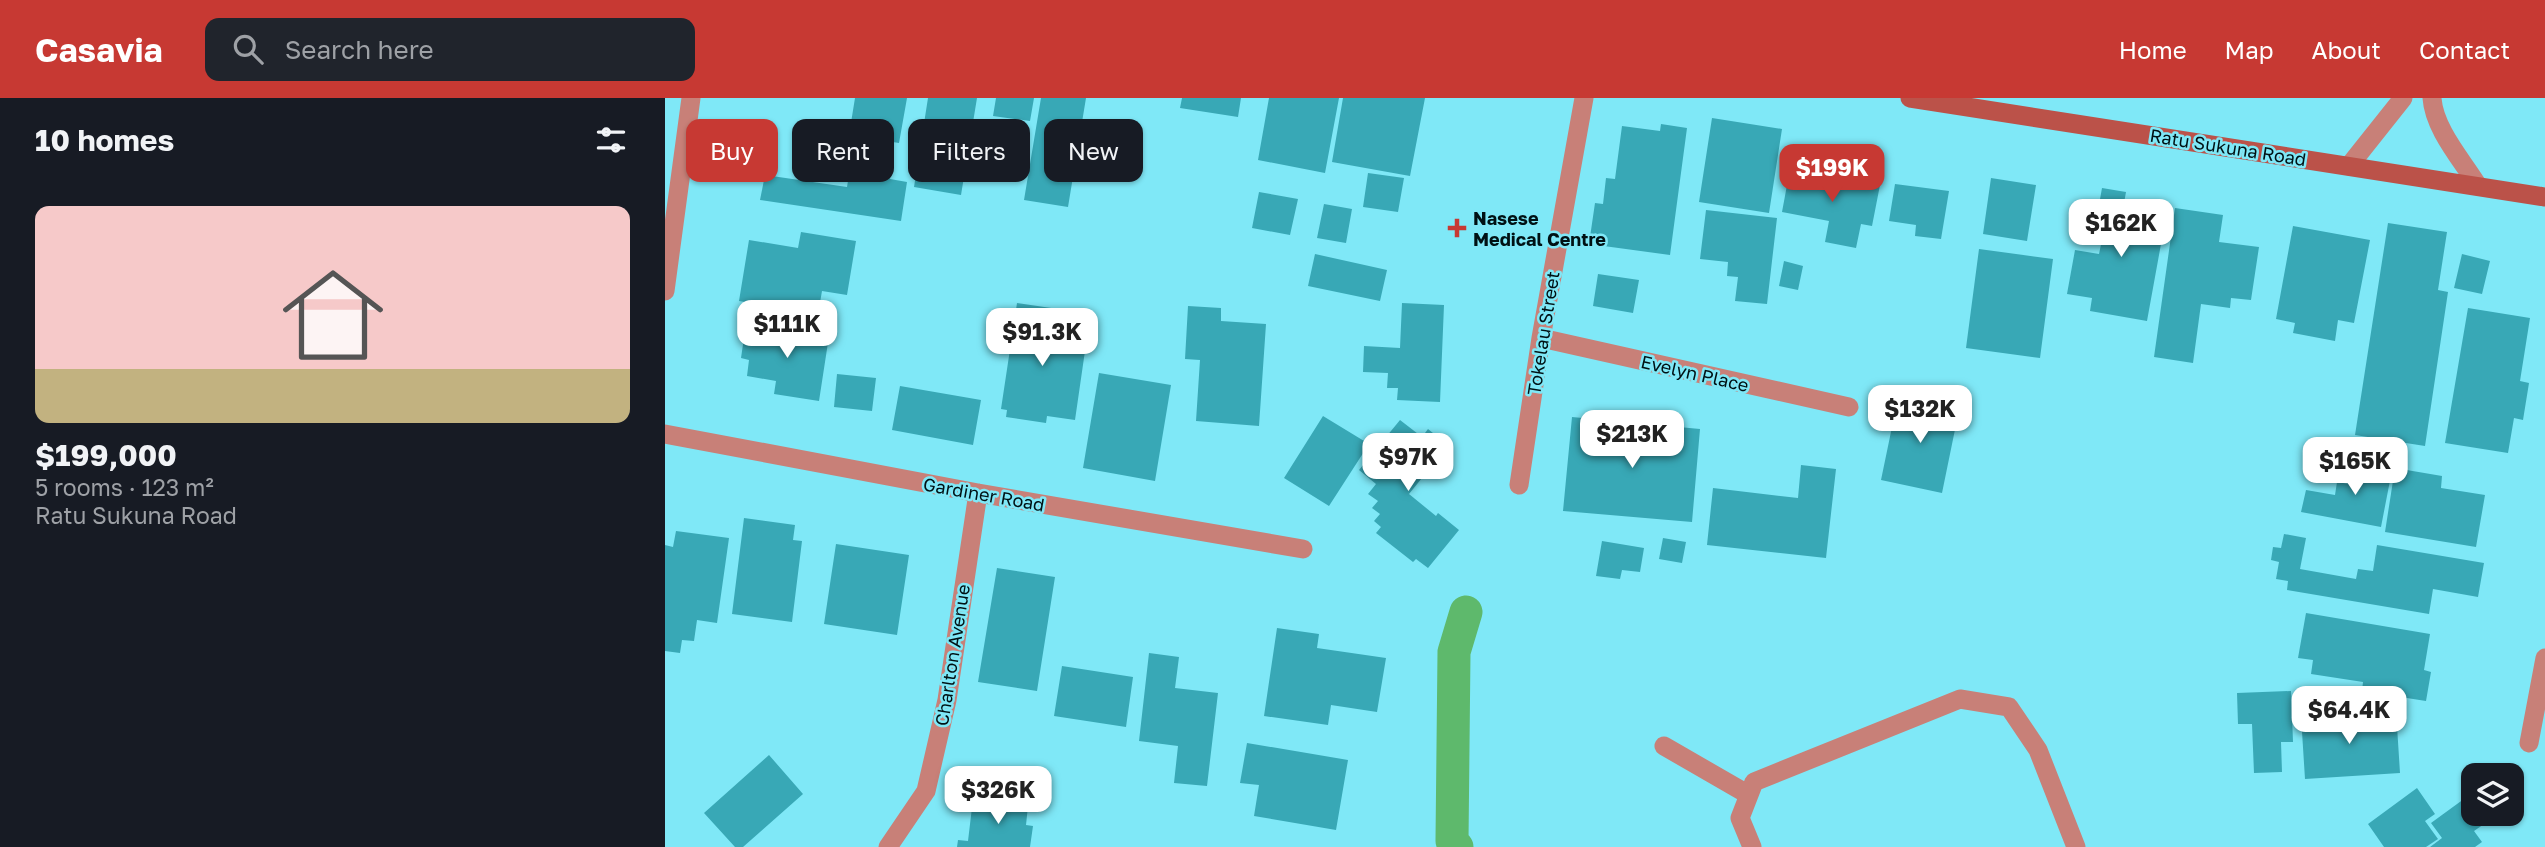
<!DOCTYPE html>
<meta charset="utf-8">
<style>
:root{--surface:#171b24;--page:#20242c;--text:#f1f3f6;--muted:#9ea1a6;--accent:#c73933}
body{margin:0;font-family:"Golos Text",sans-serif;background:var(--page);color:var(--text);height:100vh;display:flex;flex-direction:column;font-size:26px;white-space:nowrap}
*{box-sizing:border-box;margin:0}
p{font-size:23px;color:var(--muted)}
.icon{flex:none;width:38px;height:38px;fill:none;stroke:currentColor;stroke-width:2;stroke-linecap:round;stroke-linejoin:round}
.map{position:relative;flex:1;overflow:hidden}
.side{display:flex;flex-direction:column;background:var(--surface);width:665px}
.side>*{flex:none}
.hud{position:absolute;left:21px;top:21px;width:665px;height:63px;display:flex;gap:14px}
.buttons{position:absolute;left:1796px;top:665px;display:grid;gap:14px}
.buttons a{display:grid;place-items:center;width:63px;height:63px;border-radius:14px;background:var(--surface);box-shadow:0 2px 5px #0004;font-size:35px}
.price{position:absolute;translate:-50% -60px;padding:0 16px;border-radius:14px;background:#fff;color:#222;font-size:23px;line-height:46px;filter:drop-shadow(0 2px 4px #0008)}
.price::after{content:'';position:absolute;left:50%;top:42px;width:21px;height:16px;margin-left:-10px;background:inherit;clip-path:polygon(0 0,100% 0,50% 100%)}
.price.current{background:var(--accent);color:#fff}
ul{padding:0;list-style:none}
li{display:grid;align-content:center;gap:14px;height:371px;padding:0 35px}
li span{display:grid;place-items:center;height:217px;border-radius:14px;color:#555}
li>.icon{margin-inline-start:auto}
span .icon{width:126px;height:126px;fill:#fffc;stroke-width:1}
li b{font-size:30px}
h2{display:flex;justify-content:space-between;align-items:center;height:84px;padding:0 35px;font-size:30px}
.chip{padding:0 24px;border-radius:14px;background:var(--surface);box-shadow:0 2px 5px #0004;font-size:24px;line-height:63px}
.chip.current{background:var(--accent);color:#fff}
header{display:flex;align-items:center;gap:42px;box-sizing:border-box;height:98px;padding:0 35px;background:var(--accent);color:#fff}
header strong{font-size:33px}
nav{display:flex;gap:38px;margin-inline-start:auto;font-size:24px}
.search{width:490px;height:63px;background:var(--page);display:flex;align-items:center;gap:18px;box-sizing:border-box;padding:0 24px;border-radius:14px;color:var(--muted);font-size:26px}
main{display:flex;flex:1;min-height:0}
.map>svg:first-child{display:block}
</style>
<header>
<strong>Casavia</strong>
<div class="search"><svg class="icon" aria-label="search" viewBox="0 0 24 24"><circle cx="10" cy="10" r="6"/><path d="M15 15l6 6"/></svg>Search here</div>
<nav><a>Home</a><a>Map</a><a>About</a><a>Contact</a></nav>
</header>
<main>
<section class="side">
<h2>10 homes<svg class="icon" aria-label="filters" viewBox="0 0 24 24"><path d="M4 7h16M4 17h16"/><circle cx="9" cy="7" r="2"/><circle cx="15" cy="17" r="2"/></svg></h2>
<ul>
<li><span style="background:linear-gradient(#f6c9c9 75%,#c2b280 0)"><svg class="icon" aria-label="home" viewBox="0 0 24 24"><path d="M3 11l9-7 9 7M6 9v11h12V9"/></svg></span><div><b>$199,000</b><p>5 rooms · 123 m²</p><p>Ratu Sukuna Road</p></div></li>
</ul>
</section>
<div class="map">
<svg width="1880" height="749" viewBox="0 0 1880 749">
<rect width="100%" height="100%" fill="#7fe8f7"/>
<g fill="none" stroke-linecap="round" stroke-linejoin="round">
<!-- canal -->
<path stroke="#5eb96c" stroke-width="33" d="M792,749l-5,-6 2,-189 12,-40"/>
</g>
<!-- building -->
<path fill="#38a8b6" d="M190,0h52l-8,45 -50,-8z
M263,0h49l-16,97 -47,-8z
M331,0h38l-4,23 -37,-5z
M376,0h45l-18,109 -44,-7z
M517,0h59l-3,19 -58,-9z
M604,0h70l-14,75 -67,-13z
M678,0h82l-15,78 -78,-14z
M1047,20l70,11 -13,84 -70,-11z
M996,26l26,4 -17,127 -81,-11 6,-41 8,1 3,-26 9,1 7,-53 38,5z
M188,52l41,6 -4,23 17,3 -6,39 -141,-21 5,-25 82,12z
M1125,71l90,16 -8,41 -11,-2 -5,24 -31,-6 4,-21 -47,-9z
M703,75l36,5 -6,34 -35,-5z
M1326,80l45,7 -9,56 -44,-7z
M1230,86l54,7 -8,48 -26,-3 1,-11 -27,-4z
M1437,90l24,4 -2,11 43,8 -20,110 -57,-10 2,-13 -25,-4 8,-44 24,4 4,-19 -9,-2z
M594,94l39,7 -8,36 -38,-7z
M659,106l28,5 -6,34 -29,-5z
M1510,110l48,7 -4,27 40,5 -8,53 -20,-2 -1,10 -29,-4 -8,59 -39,-6z
M1041,112l71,8 -10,86 -32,-3 3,-24 -11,-1 1,-14 -28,-3z
M1723,125l59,9 -9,58 10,2 -23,154 -70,-11z
M1628,128l77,14 -16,83 -16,-3 -3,21 -42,-8 2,-10 -19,-4z
M136,134l55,9 -9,54 -25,-4 -4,23 -79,-13 10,-61 49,8z
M1314,151l74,10 -13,99 -74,-10z
M650,156l72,16 -7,31 -72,-15z
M1797,156l28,7 -8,33 -28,-6z
M1119,163l19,5 -5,24 -19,-4z
M933,176l41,6 -6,33 -40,-7z
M352,205l41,6 -4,30 32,5 -11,76 -28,-4 -1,7 -40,-6 1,-7 -6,-1z
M737,205l42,2 -4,97 -43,-2 1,-12h-11l1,-15 -25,-1 1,-26 36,2z
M523,208l33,2v13l45,3 -7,102 -63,-5 4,-61 -15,-1z
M1803,210l62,10 -10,63 9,2 -6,37 -9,-2 -6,35 -63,-10z
M81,226l83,12 -10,65 -45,-7 2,-13 -29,-5 2,-16 -8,-2z
M434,275l72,12 -16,96 -72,-13z
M172,276l39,4 -4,33 -38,-4z
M235,288l81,14 -8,45 -81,-15z
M1233,300l61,12 -17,83 -61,-13z
M658,318l46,28 -40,62 -45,-28z
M907,319l128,12 -8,93 -129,-11z
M735,322l22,17 6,-8 21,17 -10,13 4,3 -12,15 -5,-4 -17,21 27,22 2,-3 21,17 -31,38 -12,-9 -3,3 -37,-29 5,-6 -7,-6 6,-7 -8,-6 6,-7 -10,-7 8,-10 -17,-14z
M1706,362l22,5 -12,62 -80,-15 5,-22 29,5 2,-13 12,2 3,-17 18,3z
M1136,367l35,4 -10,89 -119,-13 6,-57 85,10z
M1730,370l47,8 -1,12 44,7 -9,52 -91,-15z
M79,420l51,7 -2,15 9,1 -10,81 -60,-8z
M11,433l53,7 -12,85 -20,-3 -3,21 -12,-1 -2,13 -15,-2v-106l8,2z
M1619,436l22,4 -6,31 56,10 2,-10 15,2 4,-26 107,18 -6,34 -45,-8 -4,25 -142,-24 1,-9 -12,-2 3,-17 -8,-2 2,-13 8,1z
M998,440l23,4 -4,21 -23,-4z
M937,443l42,7 -4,24 -18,-2 -2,9 -24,-3z
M171,446l73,11 -12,80 -73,-11z
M332,470l58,9 -18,114 -59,-9z
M1641,515l124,21 -6,36 7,2 -5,29 -64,-10 1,-9 -52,-8 2,-14 -15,-2z
M612,530l42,6 -2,14 69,10 -9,54 -46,-7 -3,20 -64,-9z
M484,555l30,4 -4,31 43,5 -11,93 -33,-3 4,-37 -39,-5z
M397,568l71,11 -7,50 -72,-11z
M1626,593l2,51h-12l1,30 -28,1 -2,-49h-14l-1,-31z
M1691,614l41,14 3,47 -95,6 -4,-63z
M582,645l101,17 -12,70 -82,-14 5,-31 -19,-2z
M104,657l34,39 -60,53h-8l-31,-34z
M1752,690l18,26 -10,7 13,18 -12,8h-42l-16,-23z
M1803,698l5,7v11h8l6,8 -13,9 8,11 -7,5h-45l12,-9 -11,-15z
M308,701l55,7 -2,19 7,1 -3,21h-73l1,-7 10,1z"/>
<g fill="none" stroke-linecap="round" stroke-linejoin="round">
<!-- minor -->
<path stroke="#c88078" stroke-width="19" d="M1767,0c2,31 30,62 46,88
M1684,68l54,-68
M0,193l26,-193
M876,240l308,69
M0,336l313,59 325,56
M854,387l22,-147 43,-240
M1864,645l16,-85
M999,648l85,49
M223,749l38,-56 21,-91 31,-207
M1087,749l-12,-29 14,-36 206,-83 49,8 29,43 38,97"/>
<!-- secondary -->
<path stroke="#bb5249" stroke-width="19" d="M1245,0l635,99"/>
</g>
<!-- markers -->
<path fill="#c73933" stroke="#7fe8f7" stroke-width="2.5" d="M788.5 119.5h7v7h7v7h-7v7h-7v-7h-7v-7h7z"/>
<g text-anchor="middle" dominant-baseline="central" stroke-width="5" stroke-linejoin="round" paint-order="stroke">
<!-- street labels -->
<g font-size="18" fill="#001114" stroke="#7fe8f7">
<text transform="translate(1563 49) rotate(9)">Ratu Sukuna Road</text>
<text transform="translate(878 235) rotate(-81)">Tokelau Street</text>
<text transform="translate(1030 275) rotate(13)">Evelyn Place</text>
<text transform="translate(319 396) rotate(10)">Gardiner Road</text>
<text transform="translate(287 557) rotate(-81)">Charlton Avenue</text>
</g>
<!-- poi labels -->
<g font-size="18" font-weight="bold" fill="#001114" stroke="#7fe8f7" text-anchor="start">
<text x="808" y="120">Nasese<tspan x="808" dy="21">Medical Centre</tspan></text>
</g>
</g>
</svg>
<div class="buttons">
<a><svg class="icon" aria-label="layers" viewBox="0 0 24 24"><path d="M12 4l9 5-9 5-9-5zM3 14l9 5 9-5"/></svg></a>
</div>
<b class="price current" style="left:1167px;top:106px">$199K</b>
<b class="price" style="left:1456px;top:161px">$162K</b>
<b class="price" style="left:122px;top:262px">$111K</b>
<b class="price" style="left:377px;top:270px">$91.3K</b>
<b class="price" style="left:1255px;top:347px">$132K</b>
<b class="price" style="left:967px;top:372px">$213K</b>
<b class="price" style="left:743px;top:395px">$97K</b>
<b class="price" style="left:1690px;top:399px">$165K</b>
<b class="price" style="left:1684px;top:648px">$64.4K</b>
<b class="price" style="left:333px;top:728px">$326K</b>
<div class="hud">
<a class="chip current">Buy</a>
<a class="chip">Rent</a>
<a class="chip">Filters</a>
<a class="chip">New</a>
</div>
</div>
</main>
